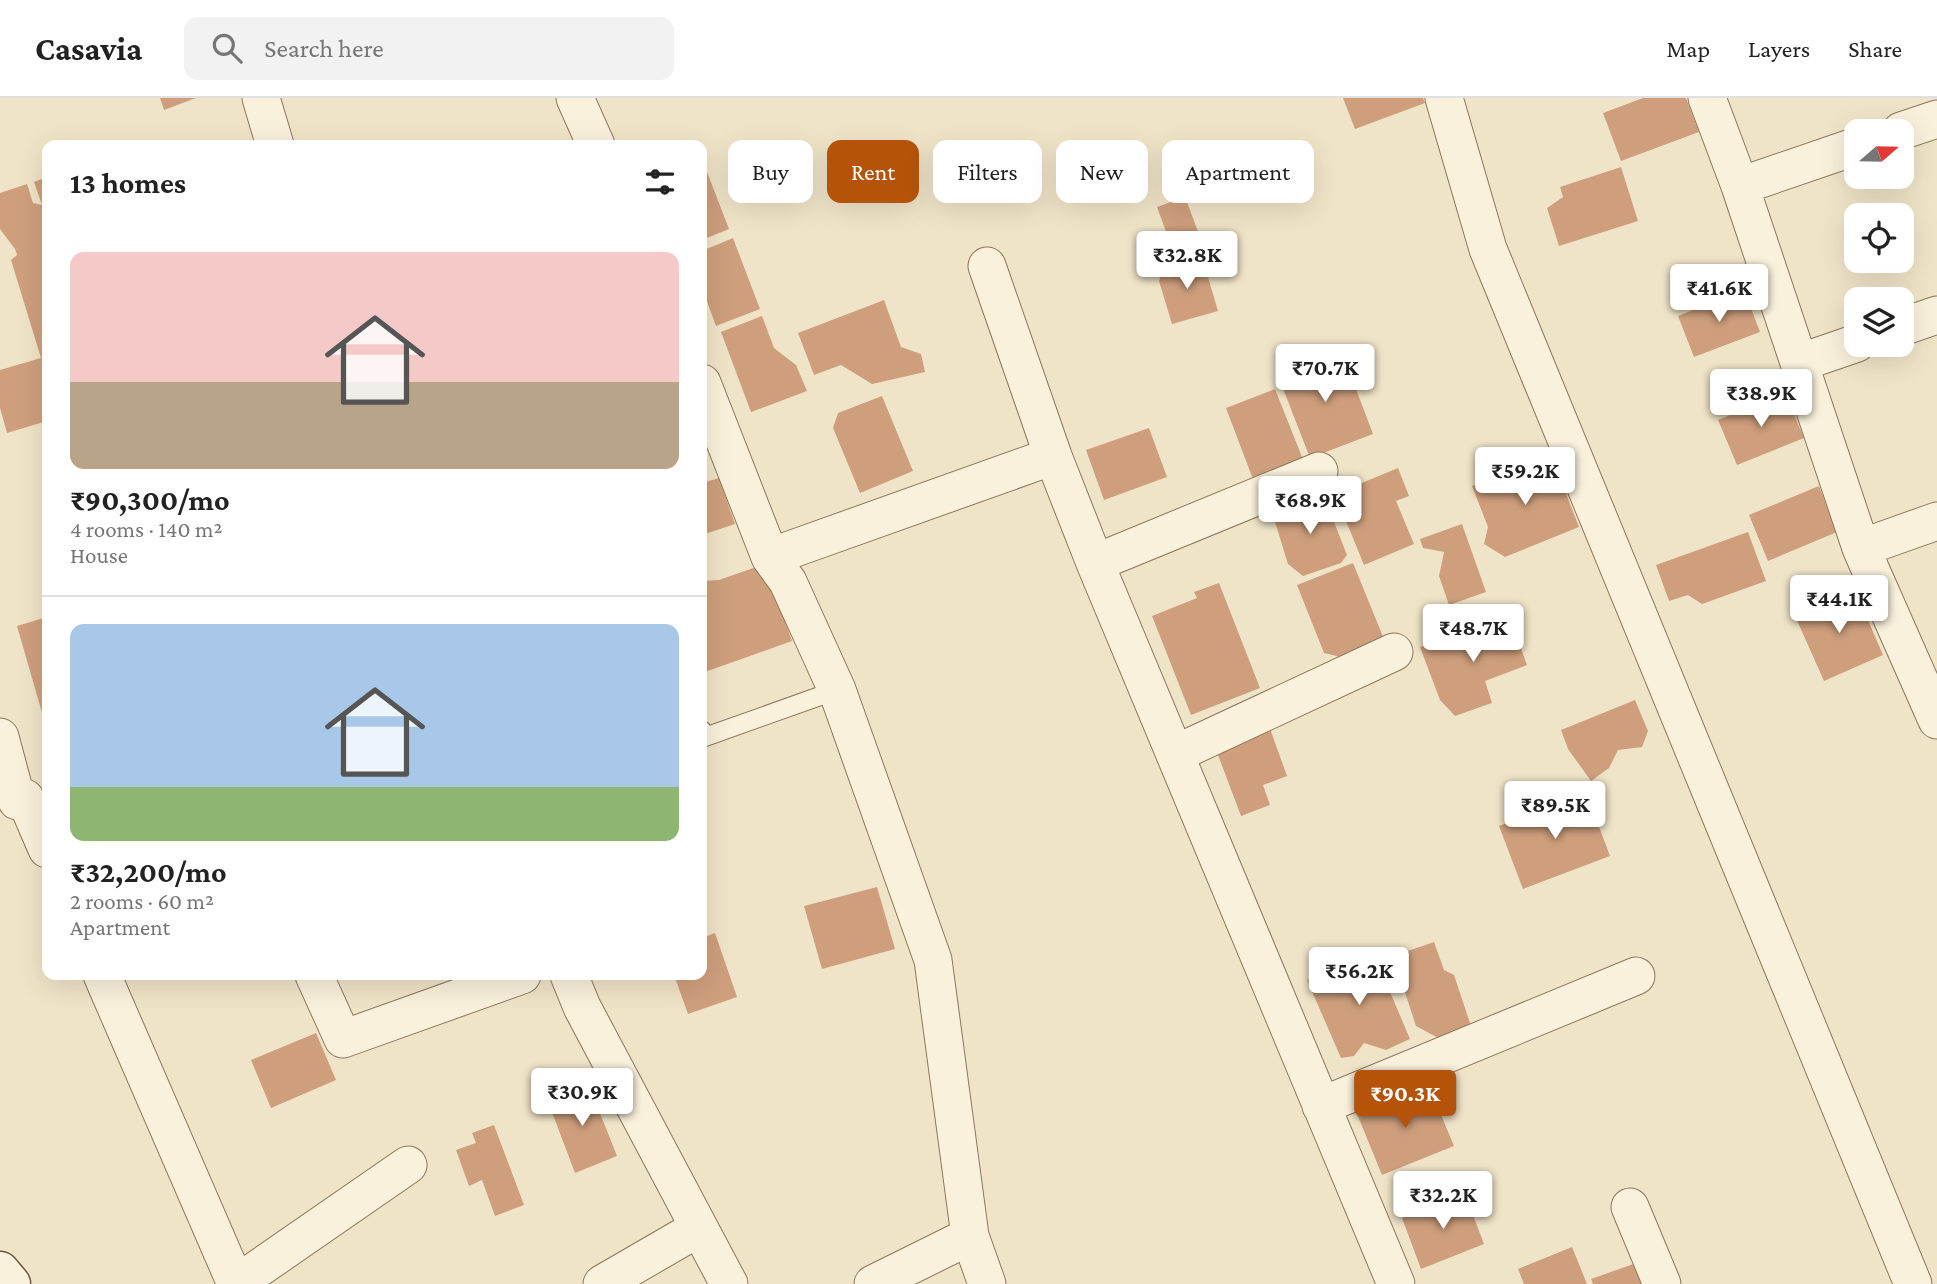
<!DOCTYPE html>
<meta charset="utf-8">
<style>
:root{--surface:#fff;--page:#f2f2f2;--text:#222;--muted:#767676;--line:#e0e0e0;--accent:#b45309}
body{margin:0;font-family:"Crimson Pro",serif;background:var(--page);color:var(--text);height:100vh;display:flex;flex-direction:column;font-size:26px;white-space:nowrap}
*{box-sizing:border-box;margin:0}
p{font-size:23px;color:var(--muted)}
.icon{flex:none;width:38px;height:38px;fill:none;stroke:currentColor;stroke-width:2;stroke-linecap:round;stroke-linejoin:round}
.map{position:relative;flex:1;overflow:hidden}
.details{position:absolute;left:42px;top:42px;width:665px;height:840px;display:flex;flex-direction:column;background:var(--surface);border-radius:14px;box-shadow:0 7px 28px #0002}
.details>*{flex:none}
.guide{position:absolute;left:728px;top:42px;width:665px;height:63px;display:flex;gap:14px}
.needle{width:46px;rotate:70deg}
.buttons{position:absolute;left:1844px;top:21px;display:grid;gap:14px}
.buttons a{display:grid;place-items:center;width:70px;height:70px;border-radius:14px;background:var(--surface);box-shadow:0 7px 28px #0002;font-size:35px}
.price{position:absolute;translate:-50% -60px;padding:0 16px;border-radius:7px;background:#fff;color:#222;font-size:23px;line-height:46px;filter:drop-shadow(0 2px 4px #0008)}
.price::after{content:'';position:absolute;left:50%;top:42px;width:21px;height:16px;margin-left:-10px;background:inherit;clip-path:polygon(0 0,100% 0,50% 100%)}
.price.active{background:var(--accent);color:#fff}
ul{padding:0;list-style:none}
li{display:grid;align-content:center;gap:14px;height:371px;padding:0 28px}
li+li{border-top:2px solid var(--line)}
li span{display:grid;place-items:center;height:217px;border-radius:14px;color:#555}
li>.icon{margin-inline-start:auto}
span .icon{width:126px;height:126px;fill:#fffc;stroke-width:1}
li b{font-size:30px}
h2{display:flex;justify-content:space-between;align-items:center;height:84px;padding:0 28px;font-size:30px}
.tag{padding:0 24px;border-radius:14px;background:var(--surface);box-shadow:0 7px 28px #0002;font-size:24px;line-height:63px}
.tag.active{background:var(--accent);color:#fff}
header{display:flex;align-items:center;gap:42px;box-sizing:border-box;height:98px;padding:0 35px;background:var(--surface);border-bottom:2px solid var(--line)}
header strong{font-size:33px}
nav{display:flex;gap:38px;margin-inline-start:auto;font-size:24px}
.search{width:490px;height:63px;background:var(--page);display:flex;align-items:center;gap:18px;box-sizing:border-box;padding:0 24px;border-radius:14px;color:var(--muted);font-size:26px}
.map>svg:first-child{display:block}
</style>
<header>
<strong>Casavia</strong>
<div class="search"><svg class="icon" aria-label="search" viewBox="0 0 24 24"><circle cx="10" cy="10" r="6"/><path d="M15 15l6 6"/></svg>Search here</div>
<nav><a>Map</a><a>Layers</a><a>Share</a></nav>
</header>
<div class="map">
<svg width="1937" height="1186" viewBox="0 0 1937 1186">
<rect width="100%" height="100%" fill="#f0e4c8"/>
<!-- building -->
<path fill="#cf9f7d" d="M160,0h36l-32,12z
M1343,0h80l2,5 -70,26z
M1643,0h43l13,34 -78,29 -18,-48z
M702,61l27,70 -27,11z
M1621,69l17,54 -79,25 -12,-38 16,-11 -3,-10z
M44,80l3,7v236l-40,12 -7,-25v-38l41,-12 -30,-98 6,-5 -2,-6 -15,-20v-36l27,-9 6,19 9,2 -8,-23z
M1185,99l17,45 -28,11 -17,-46z
M733,140l27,71 -44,17 -14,-38v-37z
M1202,159l16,54 -46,13 -13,-43 5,-14z
M1744,192l16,42 -66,25 -16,-41z
M884,202l17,47 20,7 4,18 -53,12 -31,-19 -27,10 -16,-42z
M762,218l12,32 22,17 11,26 -56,21 -30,-80z
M1325,257l20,5 28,74 -63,24 -33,-85z
M1275,291l29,73 -50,20 -28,-74z
M1785,295l19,45 -67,27 -19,-45z
M882,298l31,75 -53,22 -27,-65 5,-15z
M1149,330l18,49 -63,23 -18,-50z
M1551,357l28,72 -74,30 -21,-13 4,-17 -16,-41z
M1398,370l11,28 -13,5 18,43 -50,21 -29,-71z
M719,380l16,46 -33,11v-52z
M1819,388l18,46 -69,29 -19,-46z
M1321,391l26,66 -6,8 -38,13 -15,-12 -13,-42 9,-14 18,1 -4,-11z
M1462,426l24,68 -37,13 -10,-29 5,-24 -21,-4 -3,-9z
M1748,434l18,49 -64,23 -14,-9 -19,6 -13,-36z
M1353,465l33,81 -37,15 -25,-6 -27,-68z
M765,466l27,77 -90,32v-92l17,-1z
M1219,485l41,105 -69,27 -39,-99 45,-18 -3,-6z
M1855,492l28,65 -59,26 -29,-65z
M1509,518l18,49 -42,16 7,22 -37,13 -15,-16 -20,-53z
M47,519v113l-30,-104z
M1635,602l13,31 -6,16 -24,3 -9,18 -18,13 -23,-32 -7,-19z
M1269,628l18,50 -24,9 7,20 -29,11 -26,-69z
M1586,694l24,64 -87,33 -24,-63z
M877,789l18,62 -73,20 -18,-63z
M715,835l22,64 -49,17 -14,-39h28v-37z
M1434,844l10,28 10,5 18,54 -30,11 -26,-14 -23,-70z
M1373,854l37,87 -24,11 -22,-7 -10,13 -13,2 -34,-78z
M316,935l20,47 -65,28 -20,-48z
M588,985l29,73 -42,17 -28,-74z
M1429,988l25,60 -72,29 -25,-61z
M494,1027l30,80 -29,11 -13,-36 -13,6 -13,-36 20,-7 -4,-10z
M1465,1096l19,50 -63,25 -19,-51z
M1572,1149l15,37h-63l-6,-15z
M1639,1164l7,22h-53l-2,-5z"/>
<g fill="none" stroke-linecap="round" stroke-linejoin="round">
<!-- lane casing -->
<g stroke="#8d765c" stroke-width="20">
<path id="lane" d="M702,632l3,7 132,-47"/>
</g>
<!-- street casing -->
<g stroke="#8d765c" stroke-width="39">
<path id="street" d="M261,0l14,47
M575,0l21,47
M1444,0l44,151 425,1035
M1707,0l33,88 121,362 76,172
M1901,33l36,-12
M1740,88l117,-40
M987,168l66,190 42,107 301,721
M1902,229l35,-12
M1799,265l58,-20
M702,285l68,174 18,25 49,108 96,270 37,276
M1861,450l76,-27
M770,459l283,-101
M1095,465l224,-92
M0,639l17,64
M1175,656l219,-102
M25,700l22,51
M102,877l134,309 172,-119
M314,877l29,64 179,-64
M569,877l13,32 147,277
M1321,1008l315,-130
M1630,1109l32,77
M602,1186l95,-55
M873,1186l97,-48 17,48"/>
</g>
<!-- secondary casing -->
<g stroke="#6f573f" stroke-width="41">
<path id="secondary" d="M0,1173l11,13"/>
</g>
<!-- lane -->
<use href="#lane" stroke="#faf1dc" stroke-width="18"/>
<!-- street -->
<use href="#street" stroke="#faf1dc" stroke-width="37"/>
<!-- secondary -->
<use href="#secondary" stroke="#faf1dc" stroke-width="38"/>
</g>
</svg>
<div class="buttons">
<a><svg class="needle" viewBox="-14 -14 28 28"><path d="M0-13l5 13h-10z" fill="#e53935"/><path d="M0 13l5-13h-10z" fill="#767676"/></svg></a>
<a><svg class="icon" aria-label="locate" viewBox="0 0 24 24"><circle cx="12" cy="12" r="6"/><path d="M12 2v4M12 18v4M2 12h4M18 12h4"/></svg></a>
<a><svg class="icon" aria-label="layers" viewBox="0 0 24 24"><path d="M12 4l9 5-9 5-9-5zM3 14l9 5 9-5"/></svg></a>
</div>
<b class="price" style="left:1187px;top:193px">₹32.8K</b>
<b class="price" style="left:1719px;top:226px">₹41.6K</b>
<b class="price" style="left:1325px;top:306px">₹70.7K</b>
<b class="price" style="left:1761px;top:331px">₹38.9K</b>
<b class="price" style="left:1525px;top:409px">₹59.2K</b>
<b class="price" style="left:1310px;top:438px">₹68.9K</b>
<b class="price" style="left:1839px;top:537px">₹44.1K</b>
<b class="price" style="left:1473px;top:566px">₹48.7K</b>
<b class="price" style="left:1555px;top:743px">₹89.5K</b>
<b class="price" style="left:1359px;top:909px">₹56.2K</b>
<b class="price" style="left:582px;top:1030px">₹30.9K</b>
<b class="price active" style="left:1405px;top:1032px">₹90.3K</b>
<b class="price" style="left:1443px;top:1133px">₹32.2K</b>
<div class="guide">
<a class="tag">Buy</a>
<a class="tag active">Rent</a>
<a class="tag">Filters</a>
<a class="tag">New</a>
<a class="tag">Apartment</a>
</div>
<section class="details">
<h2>13 homes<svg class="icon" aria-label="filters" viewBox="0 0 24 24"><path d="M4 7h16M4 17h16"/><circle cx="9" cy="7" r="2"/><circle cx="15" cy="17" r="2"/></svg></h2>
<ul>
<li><span style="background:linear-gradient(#f6c9c9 60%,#b9a48a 0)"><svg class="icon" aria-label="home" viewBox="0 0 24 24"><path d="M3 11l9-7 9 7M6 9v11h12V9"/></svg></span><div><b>₹90,300/mo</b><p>4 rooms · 140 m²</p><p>House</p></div></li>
<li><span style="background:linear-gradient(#a9c7e8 75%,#8fb573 0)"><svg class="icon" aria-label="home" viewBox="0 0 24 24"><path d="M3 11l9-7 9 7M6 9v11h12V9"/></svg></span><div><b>₹32,200/mo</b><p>2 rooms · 60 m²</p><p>Apartment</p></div></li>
</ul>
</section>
</div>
